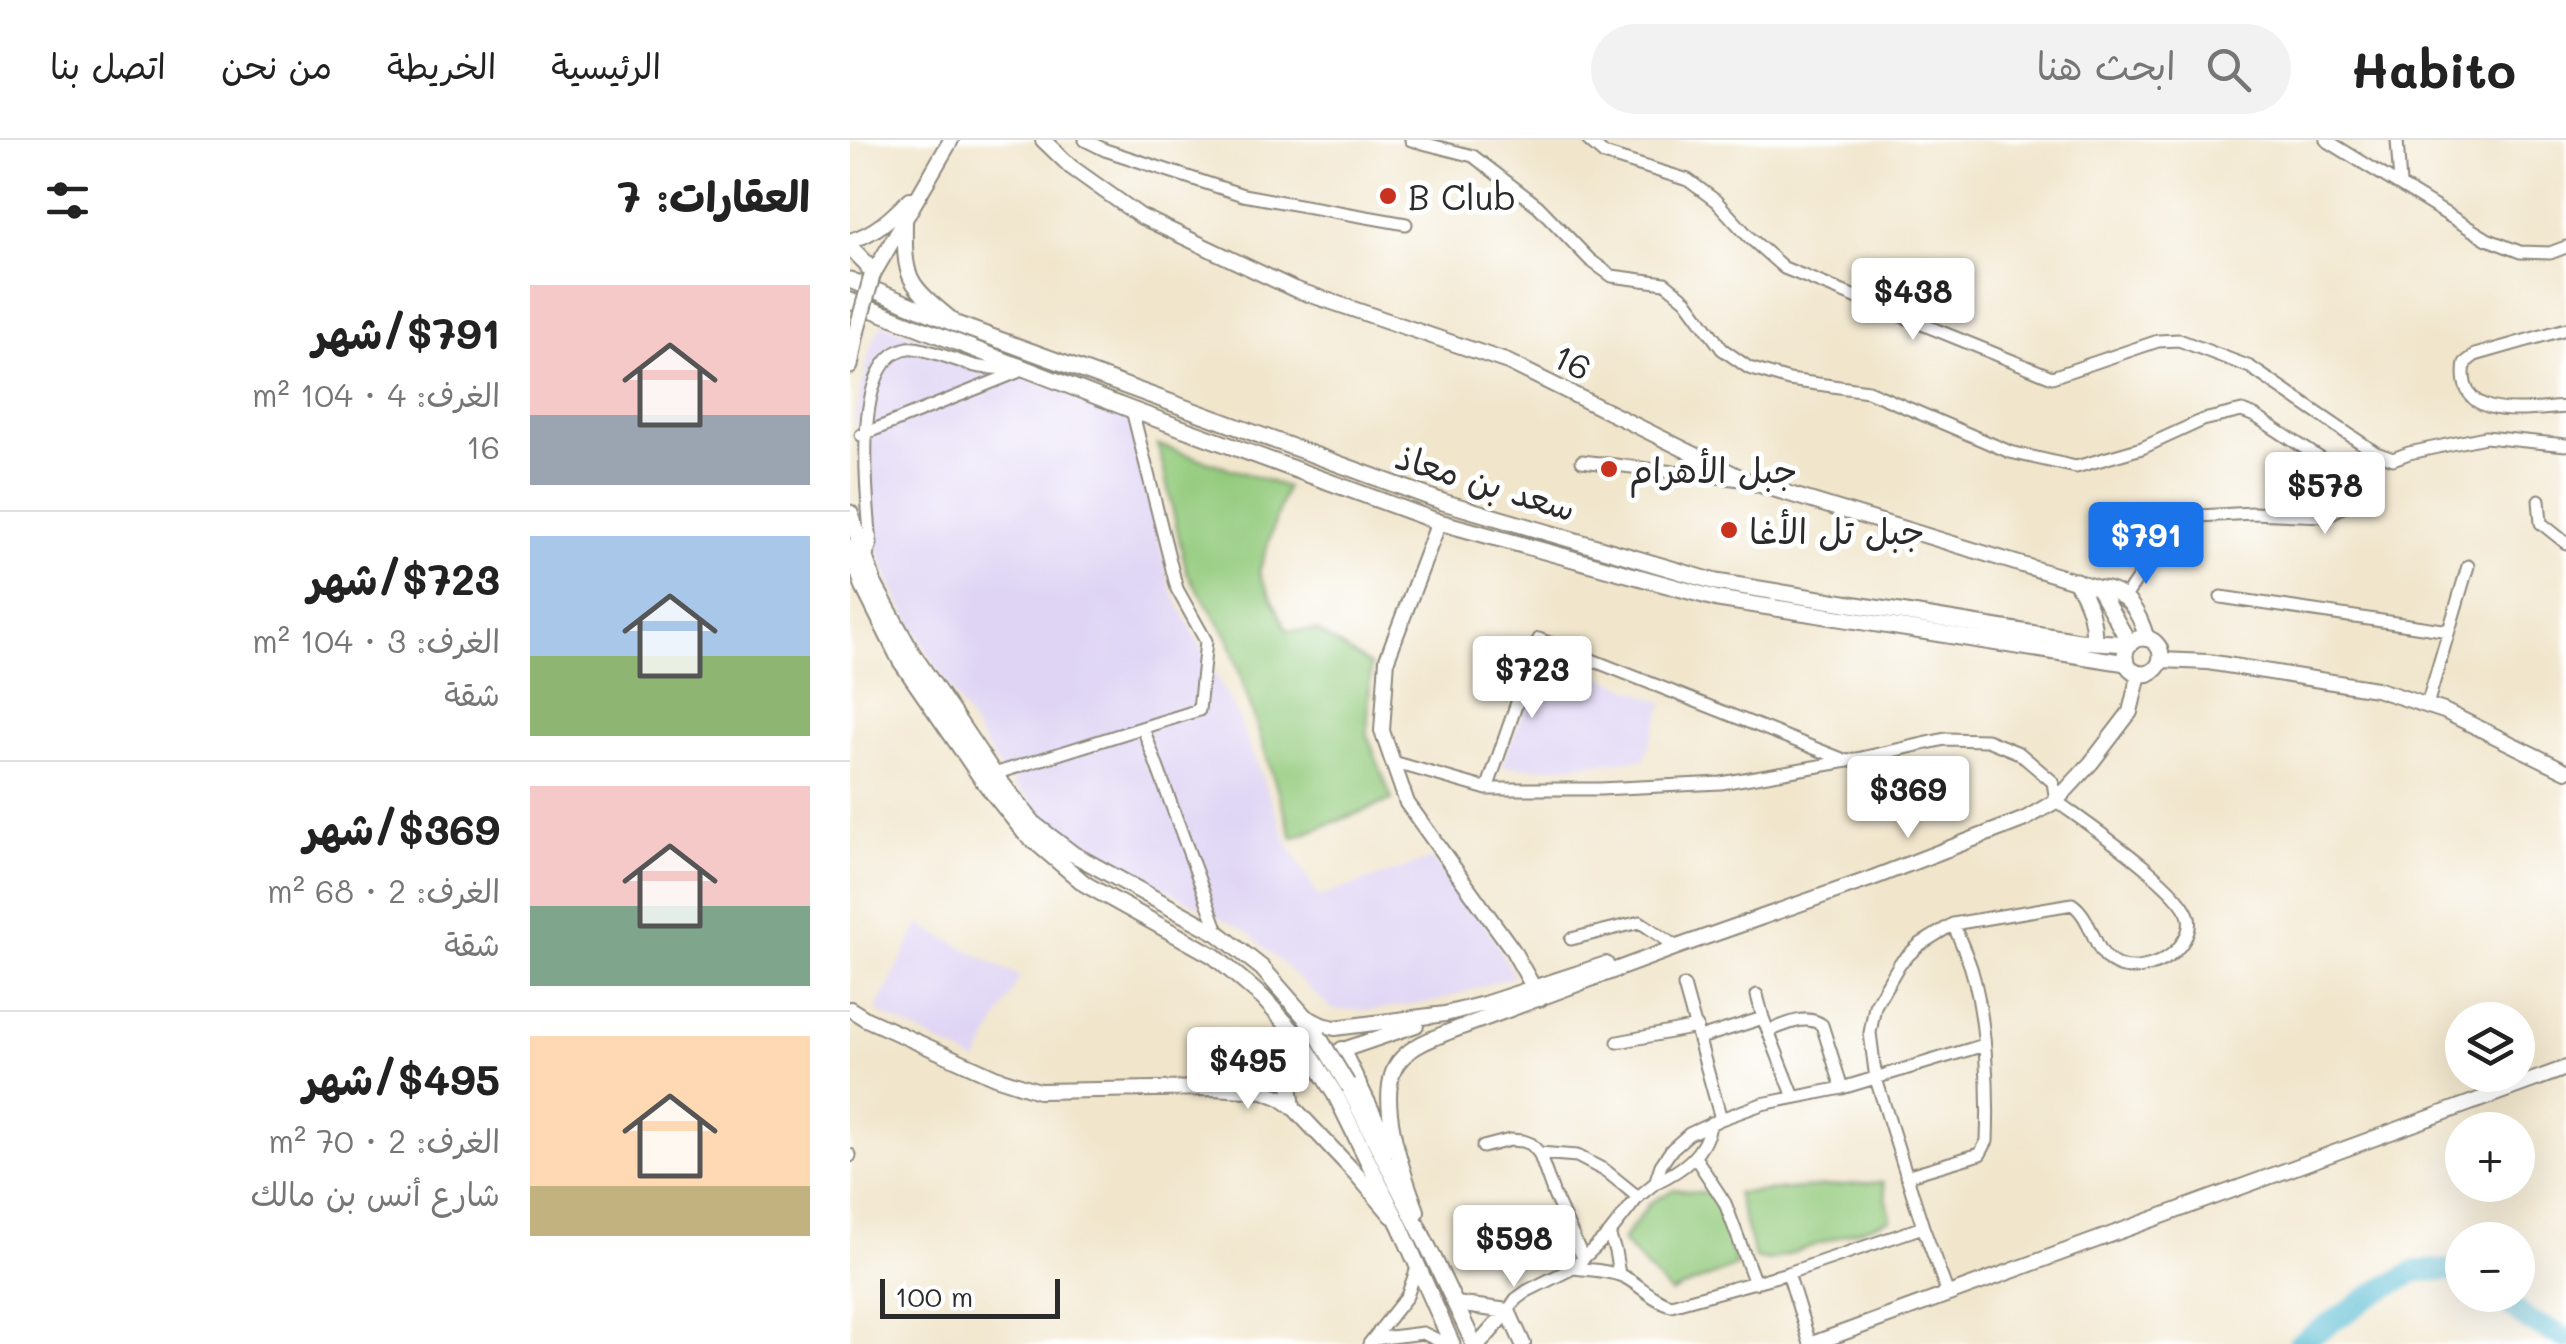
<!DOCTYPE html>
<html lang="ar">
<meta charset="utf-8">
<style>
:root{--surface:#fff;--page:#f2f2f2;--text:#222;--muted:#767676;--line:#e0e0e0;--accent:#1a73e8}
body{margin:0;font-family:Mali,"Playpen Sans Arabic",sans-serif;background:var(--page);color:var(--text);direction:rtl;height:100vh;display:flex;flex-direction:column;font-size:38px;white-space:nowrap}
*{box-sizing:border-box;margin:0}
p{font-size:32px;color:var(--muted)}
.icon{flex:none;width:55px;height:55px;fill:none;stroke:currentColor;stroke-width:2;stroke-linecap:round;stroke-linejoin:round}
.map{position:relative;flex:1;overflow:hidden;direction:ltr}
.panel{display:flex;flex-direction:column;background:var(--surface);width:850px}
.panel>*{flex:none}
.buttons{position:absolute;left:1595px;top:862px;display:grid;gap:20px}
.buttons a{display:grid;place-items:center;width:90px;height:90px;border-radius:50%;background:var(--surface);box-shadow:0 10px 40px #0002;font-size:50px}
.scale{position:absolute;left:30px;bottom:25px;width:180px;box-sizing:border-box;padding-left:10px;border:5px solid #2b2b2b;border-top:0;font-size:28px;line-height:35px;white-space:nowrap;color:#2b2b2b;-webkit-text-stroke:8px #fff;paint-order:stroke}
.price{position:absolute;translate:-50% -85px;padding:0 22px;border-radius:10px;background:#fff;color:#222;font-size:32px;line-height:65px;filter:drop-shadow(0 2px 5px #0008)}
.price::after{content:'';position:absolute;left:50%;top:60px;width:30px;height:22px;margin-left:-15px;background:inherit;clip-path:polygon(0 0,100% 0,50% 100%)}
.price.current{background:var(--accent);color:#fff}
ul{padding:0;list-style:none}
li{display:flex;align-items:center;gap:30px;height:250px;padding:0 40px}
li+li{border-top:2px solid var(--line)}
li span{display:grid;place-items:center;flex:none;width:280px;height:200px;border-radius:0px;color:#555}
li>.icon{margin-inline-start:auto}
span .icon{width:120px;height:120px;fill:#fffc;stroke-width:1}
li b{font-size:42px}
h2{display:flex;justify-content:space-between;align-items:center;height:120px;padding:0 40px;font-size:42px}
header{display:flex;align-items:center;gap:60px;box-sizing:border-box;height:140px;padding:0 50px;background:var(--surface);border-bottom:2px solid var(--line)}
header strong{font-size:48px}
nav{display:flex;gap:55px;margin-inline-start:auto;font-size:35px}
.search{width:700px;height:90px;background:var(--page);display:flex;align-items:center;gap:25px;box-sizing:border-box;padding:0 35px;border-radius:55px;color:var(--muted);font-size:38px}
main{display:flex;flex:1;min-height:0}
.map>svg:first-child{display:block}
</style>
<header>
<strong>Habito</strong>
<div class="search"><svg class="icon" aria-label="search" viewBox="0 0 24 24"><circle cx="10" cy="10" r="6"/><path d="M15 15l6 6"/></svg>ابحث هنا</div>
<nav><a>الرئيسية</a><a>الخريطة</a><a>من نحن</a><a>اتصل بنا</a></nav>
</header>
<main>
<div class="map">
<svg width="1716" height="1204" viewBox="0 0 1716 1204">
<rect width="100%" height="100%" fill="#fff"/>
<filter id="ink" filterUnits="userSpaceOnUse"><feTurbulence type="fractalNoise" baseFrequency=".01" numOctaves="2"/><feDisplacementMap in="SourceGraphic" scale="20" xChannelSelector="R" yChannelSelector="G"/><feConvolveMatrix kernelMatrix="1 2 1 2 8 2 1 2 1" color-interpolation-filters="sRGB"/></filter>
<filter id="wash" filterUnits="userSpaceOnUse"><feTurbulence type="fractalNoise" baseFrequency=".0048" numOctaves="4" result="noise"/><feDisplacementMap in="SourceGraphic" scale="40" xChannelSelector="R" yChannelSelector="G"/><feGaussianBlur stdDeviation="2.25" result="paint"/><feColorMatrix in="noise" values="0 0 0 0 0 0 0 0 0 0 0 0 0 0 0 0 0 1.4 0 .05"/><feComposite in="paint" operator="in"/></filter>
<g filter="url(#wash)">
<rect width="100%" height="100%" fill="#f1e6cc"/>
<!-- built -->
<path fill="#dfd4f4" d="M31,183l248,91 42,176 67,127 51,128 29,52 114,-38 53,63 29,54 -78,25 -64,9h-39l-86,-78 -168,-90 -35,-26 -45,-48 -72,-116 -36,-66 -28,-72 -8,-97 15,-66z
M698,514l116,49 -20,56 -105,9 -38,-2z
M69,784l101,53 -43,85 -101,-51z"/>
<!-- green -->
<path fill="#93ca7c" stroke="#5f7a54" stroke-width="2.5" d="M308,305l128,42 -27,85 28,58 30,1 54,35 -4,68 25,66 -99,38 -65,-201 -41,-64z
M1033,1042l8,37 -122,42 -14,-3 -19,-65z
M824,1049l42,6 20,71 -66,27 -48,-52 28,-38z"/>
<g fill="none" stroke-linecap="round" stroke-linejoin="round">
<!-- river -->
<path stroke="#52bad0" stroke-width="22" d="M1648,1155l29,25 39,18
M1449,1204l76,-51 42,-22 35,-1 10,5"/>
</g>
</g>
<g filter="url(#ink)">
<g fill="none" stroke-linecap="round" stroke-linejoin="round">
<!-- minor casing -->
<g stroke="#8e887c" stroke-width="15">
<path id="minor" d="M235,0l20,10 138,45 163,29
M561,0l62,16 65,50 52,54 22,16 53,7 21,17 36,49 27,19 40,12 79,11 142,61 66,15 66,-19 61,-28 39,-9 13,5 85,55 10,15 1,8 -6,12 -20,10 -72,-3 -54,3 -15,7 -20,17 -39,57
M738,0l16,14 84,26 28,21 34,37 34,30 268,109 106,-36 21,-1 71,27 126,86 17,6 16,-6 76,-16 81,8
M1476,0l161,99 33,13 30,1 16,-6
M1547,0l3,44
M1716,189l-91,26 -10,8c-10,61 63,46 101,44
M11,295l159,-64
M732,321l159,19
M1689,360l2,23 25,20
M16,418l5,-14c-4,-47 -21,-185 37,-196 13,-2 51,14 67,18 12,3 26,2 39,3
M1371,457l228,34
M1577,565l41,-139
M293,588l76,206
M543,622l94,27h113l121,-6 127,-22 97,-22 42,1 32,13 34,29 3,19c27,20 127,87 133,117 3,14 -9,31 -21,39 -14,9 -35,15 -51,8 -25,-11 -23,-46 -45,-61l-119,20 -34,21 -19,18 -25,43 -5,27 6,46 47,148 -135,46 -117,32c-18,-4 -32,-22 -49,-29 -15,-6 -33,-6 -49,-8
M144,634l205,-64 7,-69 -29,-52 -45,-179
M637,649l52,-150 308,122
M721,799l69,-17 37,25
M834,846l37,133
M907,855l6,23 31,79
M918,891c18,-6 38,-18 54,-6l20,63
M850,898l63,-20
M768,902l79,-15
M633,1007l27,-7 13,1 8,3 8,9 15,42 29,63
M689,1013l38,3 29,15 32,26
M0,1015v1
M845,1017l30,46 30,80
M1056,1036l74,-22 7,-13c2,-51 -1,-125 -16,-173 -5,-15 -12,-30 -18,-44
M805,1043c29,-14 49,-28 56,-60
M1073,1087l25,67
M759,1094l6,17 4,23
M938,1133l22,71
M658,1171l8,-12 11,-8 46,-23 36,-34 29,-37 17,-14 6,-18 11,-16 17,-15 32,-15 41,-15 80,-16 142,-43
M524,1199l49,-6 23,11
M519,1204l38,-48 11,-31"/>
</g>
<!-- tertiary casing -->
<g stroke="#8e887c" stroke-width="18">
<path id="tertiary" d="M193,0l28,27 69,49 154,73 214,73 242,120 348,106c30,3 41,24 49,51
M55,81c-1,59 2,62 47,99
M0,101c26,-8 41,-23 60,-42
M22,136l79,-136
M589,382l-52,137 -5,72 25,72 105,146 28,50
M1248,448l32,56
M1311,520l47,2 168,27 68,22 122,60
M0,869l16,10 129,58 44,14 175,-3 49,3 16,6 14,10
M454,876l18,9 13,3 110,-14 39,-10 122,-40
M492,909l48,99
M452,924l-12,21 3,22 64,68 35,41
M377,944l75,-20 114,-39
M567,1071c-13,-35 -46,-123 -15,-153 13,-14 32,-20 49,-27l226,-84 193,-68 155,-60 31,-18 35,-38 39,-51 9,-38
M606,1164l52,7 15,33
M629,1204l29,-33
M962,1204l754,-276"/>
</g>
<!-- secondary casing -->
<g stroke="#8e887c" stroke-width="19">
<path id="secondary" d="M0,107l17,17 5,12
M0,140l106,44 487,178 273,80 363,59 51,3
M0,161l282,109 307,112 279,77 408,64
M0,226l6,-33
M0,373l24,71 38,69 82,121 41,51 38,29 146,80 43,34 42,48 14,20
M0,407l14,41 36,72 82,119 43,54 60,51 129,72 49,42 38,42
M1226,441c12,20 18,37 18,61
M1275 516a18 18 0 1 1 36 0a18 18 0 1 1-36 0Z
M497,944l87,175 40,85
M486,956l64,130 52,118"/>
</g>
<!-- minor -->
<use href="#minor" stroke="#fff" stroke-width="11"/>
<!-- tertiary -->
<use href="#tertiary" stroke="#fff" stroke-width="14"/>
<!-- secondary -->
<use href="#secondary" stroke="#fff" stroke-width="15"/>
<!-- secondary-bridge casing -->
<g stroke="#8e887c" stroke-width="19" stroke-linecap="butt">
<path id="secondary-bridge" d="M6,193l16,-57
M468,896l29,48
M451,900l35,56"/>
</g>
<!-- secondary-bridge -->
<use href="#secondary-bridge" stroke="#fff" stroke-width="15"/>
</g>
</g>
<!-- markers -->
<g fill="#c8321e" stroke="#fff" stroke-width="4">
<circle cx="538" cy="56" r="10"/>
<circle cx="759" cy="329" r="10"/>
<circle cx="879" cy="390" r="10"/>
</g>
<g text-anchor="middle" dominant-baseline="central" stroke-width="10" stroke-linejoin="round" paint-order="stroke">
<!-- poi labels -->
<g font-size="35" fill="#2b2b2b" stroke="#fff" text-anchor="start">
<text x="558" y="56">B Club</text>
<text x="779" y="329">جبل الأهرام</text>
<text x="899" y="390">جبل تل الأغا</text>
</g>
<!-- street labels -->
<g font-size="35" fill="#2b2b2b" stroke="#fff">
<text transform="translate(723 221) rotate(26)">16</text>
<text transform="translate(636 341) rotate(17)">سعد بن معاذ</text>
</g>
</g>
</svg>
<div class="buttons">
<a><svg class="icon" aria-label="layers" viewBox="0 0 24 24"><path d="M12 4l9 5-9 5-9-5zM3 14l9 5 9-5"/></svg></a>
<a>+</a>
<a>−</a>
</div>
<div class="scale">100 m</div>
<b class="price" style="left:1063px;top:203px">$438</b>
<b class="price" style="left:1475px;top:397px">$578</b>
<b class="price current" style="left:1296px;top:447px">$791</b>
<b class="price" style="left:682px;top:581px">$723</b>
<b class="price" style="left:1058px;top:701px">$369</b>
<b class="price" style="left:398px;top:972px">$495</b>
<b class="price" style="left:664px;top:1150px">$598</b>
</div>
<section class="panel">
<h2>العقارات: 7<svg class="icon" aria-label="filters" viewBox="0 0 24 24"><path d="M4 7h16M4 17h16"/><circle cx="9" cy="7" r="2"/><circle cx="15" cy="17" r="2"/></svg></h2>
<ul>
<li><span style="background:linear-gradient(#f6c9c9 65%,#9aa5b1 0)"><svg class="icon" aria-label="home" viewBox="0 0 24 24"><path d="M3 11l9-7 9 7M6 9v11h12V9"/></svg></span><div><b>$791/شهر</b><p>الغرف: 4 · 104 m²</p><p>16</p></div></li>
<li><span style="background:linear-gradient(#a9c7e8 60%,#8fb573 0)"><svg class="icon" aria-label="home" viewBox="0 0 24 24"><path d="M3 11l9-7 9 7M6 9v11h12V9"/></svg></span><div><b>$723/شهر</b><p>الغرف: 3 · 104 m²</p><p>شقة</p></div></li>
<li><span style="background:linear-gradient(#f6c9c9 60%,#7fa58c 0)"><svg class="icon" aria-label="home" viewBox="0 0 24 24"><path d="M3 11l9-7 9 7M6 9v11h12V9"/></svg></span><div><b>$369/شهر</b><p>الغرف: 2 · 68 m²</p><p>شقة</p></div></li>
<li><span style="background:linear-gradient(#ffd9b3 75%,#c2b280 0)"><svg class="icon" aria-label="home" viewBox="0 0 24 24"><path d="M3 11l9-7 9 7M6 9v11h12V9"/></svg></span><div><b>$495/شهر</b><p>الغرف: 2 · 70 m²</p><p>شارع أنس بن مالك</p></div></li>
</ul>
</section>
</main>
